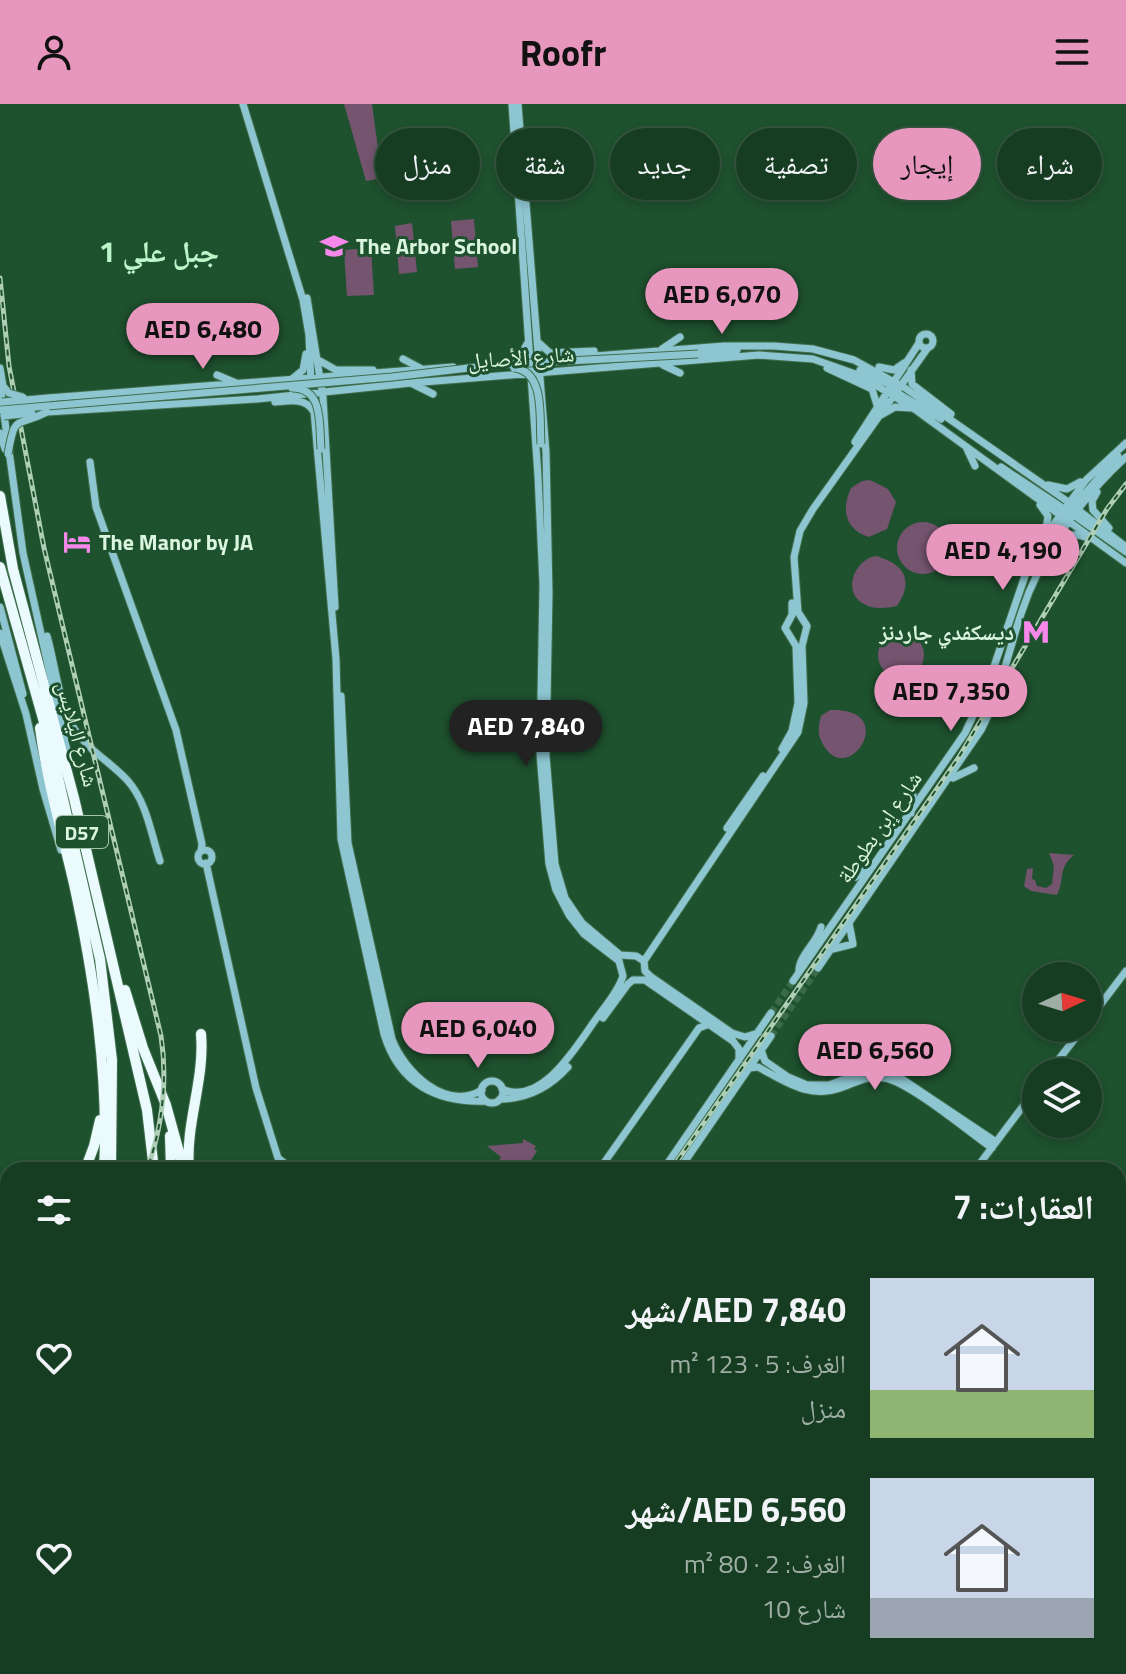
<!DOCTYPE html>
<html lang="ar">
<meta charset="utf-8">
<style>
:root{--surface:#163d22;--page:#23482f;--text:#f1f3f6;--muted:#9eaea5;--line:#355640;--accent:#e797bd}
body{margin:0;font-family:"Titillium Web","Noto Naskh Arabic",sans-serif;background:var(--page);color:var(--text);direction:rtl;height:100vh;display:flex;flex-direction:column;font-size:30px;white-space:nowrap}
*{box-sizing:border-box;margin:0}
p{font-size:26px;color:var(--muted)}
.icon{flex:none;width:44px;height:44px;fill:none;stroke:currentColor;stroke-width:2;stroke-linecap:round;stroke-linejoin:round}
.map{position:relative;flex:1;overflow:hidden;direction:ltr}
.sheet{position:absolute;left:0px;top:1058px;width:1126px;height:512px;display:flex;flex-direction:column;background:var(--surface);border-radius:24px 24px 0 0;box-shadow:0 4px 12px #0003,0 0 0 2px var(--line);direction:rtl}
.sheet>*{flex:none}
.banner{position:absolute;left:24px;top:24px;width:1078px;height:72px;direction:rtl;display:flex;gap:16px}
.needle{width:52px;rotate:86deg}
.tools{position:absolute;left:1022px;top:858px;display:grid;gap:16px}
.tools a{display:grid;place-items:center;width:80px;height:80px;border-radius:50%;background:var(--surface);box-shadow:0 4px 12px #0003,0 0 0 2px var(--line);font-size:40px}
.price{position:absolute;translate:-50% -68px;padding:0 18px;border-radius:28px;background:var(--accent);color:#111;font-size:26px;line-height:52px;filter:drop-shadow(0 2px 4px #0008)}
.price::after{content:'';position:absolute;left:50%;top:48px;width:24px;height:18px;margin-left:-12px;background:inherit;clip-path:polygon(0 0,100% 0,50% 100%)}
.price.current{background:#222;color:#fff}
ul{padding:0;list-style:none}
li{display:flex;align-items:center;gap:24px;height:200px;padding:0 32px}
li span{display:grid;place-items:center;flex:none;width:224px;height:160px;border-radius:0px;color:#555}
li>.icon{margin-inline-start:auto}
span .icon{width:96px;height:96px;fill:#fffc;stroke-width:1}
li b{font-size:34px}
h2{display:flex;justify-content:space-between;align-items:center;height:96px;padding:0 32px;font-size:34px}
.pill{padding:0 28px;border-radius:36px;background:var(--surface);box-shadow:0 4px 12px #0003,0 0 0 2px var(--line);font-size:28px;line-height:72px}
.pill.current{background:var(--accent);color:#111}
header{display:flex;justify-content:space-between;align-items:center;height:104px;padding:0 32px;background:var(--accent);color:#111;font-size:36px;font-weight:700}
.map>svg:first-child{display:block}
</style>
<header><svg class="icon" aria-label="menu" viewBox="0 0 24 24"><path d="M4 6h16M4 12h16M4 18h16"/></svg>Roofr<svg class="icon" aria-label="person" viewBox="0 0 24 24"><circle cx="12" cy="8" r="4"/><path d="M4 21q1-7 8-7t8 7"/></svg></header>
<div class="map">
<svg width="1126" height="1570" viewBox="0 0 1126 1570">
<rect width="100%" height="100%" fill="#1e512e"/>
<!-- green -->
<path fill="#74546f" d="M344,0h28l10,74 -16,3z
M474,115l4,48 -23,2 -4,-48z
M412,119l5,49 -18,2 -4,-48z
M371,144l3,47 -27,1 -3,-46z
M870,376l18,9 8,13 -9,27 -18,8c-24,-7 -28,-28 -18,-49l11,-7z
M897 444a26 26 0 1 1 52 0a26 26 0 1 1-52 0Z
M876,452c29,8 38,25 21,50 -11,2 -23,4 -33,-2 -23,-12 -9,-45 12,-48z
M878 551a23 23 0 1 1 46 0a23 23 0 1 1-46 0Z
M830,606c71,-3 19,78 -6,36 -7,-11 -6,-17 -3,-30z
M1049,749l25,2c-17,14 -9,25 -17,40l-26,-4 -7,-5 3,-17 6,-1 -1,11 3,1 2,6 9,2 6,-4 2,-18z
M523,1035l13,7 -2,3 3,2 -12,19h-5l-14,-9 -7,9 -5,-2 7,-11 -14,-11 36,-3z"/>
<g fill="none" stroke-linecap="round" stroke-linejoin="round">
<!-- secondary-tunnel -->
<path stroke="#3a6a49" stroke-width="7" stroke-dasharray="7 3.5" stroke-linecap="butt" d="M771,909l22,-32
M771,932l47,-68"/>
<!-- secondary casing -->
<g stroke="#406f4e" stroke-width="9">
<path id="secondary" d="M243,0l60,196 6,35 2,49
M518,0l28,348 3,141 -3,163 9,108 10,34 17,25 38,32 16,1 8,5
M307,194l16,99 12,210
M919 237a7 7 0 1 1 14 0a7 7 0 1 1-14 0Z
M539,239l11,10 44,-2
M662,245l18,-12
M698,250l39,-4
M569,254l155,-12h50l39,3 41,11 51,28 159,111 62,48
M403,255l17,9
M320,257l16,9h37
M505,258l15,-5 7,-13
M663,261l17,8
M879,263l15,3 10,-7
M0,264l3,18 6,7
M827,264l45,21 5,16
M860,266l35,17
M911,266l1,14 39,30
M217,271l19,8
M292,275l11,-9 3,-16
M413,280l20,10
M0,281l23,168 47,211
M894,287l47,28
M48,294l405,-31
M313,296l23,259 5,180 43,195c15,50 53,69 102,67
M275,298c15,-1 30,-5 39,10
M47,308l210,-13 154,-16 348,-28 54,4 48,17 52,32 213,155
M881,311l14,-8 16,1
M0,329l5,16
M855,338l64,-99
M967,345l8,17
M90,358l6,45 80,223 26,114 -1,7
M1001,363l66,44
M1048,381l19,4 13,-7
M1097,388l-5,9 1,9 16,18
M1040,401l8,11 -2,13
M1071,405l47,-53
M1072,410l54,38
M1058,442c7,-10 16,-14 27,-9
M1035,467c7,-17 33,-53 34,-67
M0,503l23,87
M0,529l26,81 17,75 18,61
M47,532c9,31 11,67 28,94 14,21 37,33 53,51 19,22 23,53 32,80
M341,592l7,147 44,196c12,32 53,73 90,51
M782,645l10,-18 6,-28 -2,-57 -11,-18 7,-13v-12
M953,674l21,-10
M911,709l2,-18
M727,724l36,-52
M198 753a7 7 0 1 1 14 0a7 7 0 1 1-14 0Z
M206,759l50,225 22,70 15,12
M856,773l14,-12
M833,845l20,-5 -4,-21
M818,864l163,-238c19,-36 27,-77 40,-116 19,-59 59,-115 105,-157
M799,868c-1,-16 18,-29 22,-45
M793,877l172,-248 23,-49 38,-111 22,-41 38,-52 40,-37
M603,914l25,-34 5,-4h12l88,61 6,8v11
M1088,917l38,-50
M758,929l-13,4 -13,-4 -82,-57 -5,-5 -1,-10 154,-229 6,-29 -2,-57 5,-20 -9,-14 -4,-55 6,-26 13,-22 114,-160
M761,946l4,11 23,16 19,8h22l40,-15 24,3 103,69
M749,964l9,-1c28,15 52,33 85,20 14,-5 26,-12 41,-9 24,3 85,54 108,70
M1049,968l34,-44
M481 988a11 11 0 1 1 22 0a11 11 0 1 1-22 0Z
M502,985c40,18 75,-44 94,-70 9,-13 22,-27 27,-43l-4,-15 -35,-27 -15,-19 -13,-25 -7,-26 -9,-110 3,-170 -5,-108 -26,-372
M500,995c27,0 50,-12 68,-32
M599,1066l100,-142 10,-4
M663,1066l108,-157
M679,1066l92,-134
M975,1066l61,-81
M0,1475l8,-8"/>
</g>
<!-- primary casing -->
<g stroke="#406f4e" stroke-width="10">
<path id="primary" d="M1118,1392l8,-11
M1118,1405l8,-10
M982,1570l6,-8
M995,1570l6,-8"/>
</g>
<!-- highway casing -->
<g stroke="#406f4e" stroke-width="12">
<path id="highway" d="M0,392l13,73 61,229 73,312 7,60
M0,463l51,180 49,212 12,101 -1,110
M40,624c7,53 22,104 34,156 20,93 35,191 30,286
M125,886l18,58 23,57 18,65
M170,1032l1,34
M85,1066l9,-24 6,-26
M189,1066c-4,-46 16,-90 12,-136
M0,1157l8,-6
M0,1171l8,-9
M8,1181l-8,18 8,22
M0,1224l8,4
M0,1238l8,4
M0,1254l8,4
M0,1267l8,4
M0,1345l8,-2
M0,1381l8,-14
M0,1401l8,-13
M0,1462l8,-9
M488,1562l10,8
M528,1562l10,8
M552,1562l9,8
M566,1562l8,8
M577,1562l8,8"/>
</g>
<!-- secondary -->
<use href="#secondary" stroke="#8dc5d0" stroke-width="7"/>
<!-- primary -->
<use href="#primary" stroke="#9fe7f6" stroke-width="8"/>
<!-- highway -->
<use href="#highway" stroke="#eafafd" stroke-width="10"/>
<!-- rail casing -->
<g stroke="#aecfb6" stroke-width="5">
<path id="rail" d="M0,174l9,88 35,182 117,488c7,46 1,91 -14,134
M671,1066l288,-413 148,-248 19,-25
M0,1437l8,-10"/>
</g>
<!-- rail -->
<use href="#rail" stroke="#1e512e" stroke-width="2" stroke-dasharray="6" stroke-linecap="butt"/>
<!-- secondary-bridge casing -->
<g stroke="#406f4e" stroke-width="9" stroke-linecap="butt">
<path id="secondary-bridge" d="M514,264c32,3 25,52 27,76
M292,284c32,0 27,37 29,61
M9,289l14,4
M2,298l46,-4
M0,306l392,-33 102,-12 204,-11
M4,312l28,-3
M8,350c7,-41 7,-26 39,-42"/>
</g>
<!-- highway-bridge casing -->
<g stroke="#406f4e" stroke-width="12" stroke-linecap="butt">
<path id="highway-bridge" d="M0,1363l8,10"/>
</g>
<!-- secondary-bridge -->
<use href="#secondary-bridge" stroke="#8dc5d0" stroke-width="7"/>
<!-- highway-bridge -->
<use href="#highway-bridge" stroke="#eafafd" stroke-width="10"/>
</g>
<!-- icons -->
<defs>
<g id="school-bare" transform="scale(2.16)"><path d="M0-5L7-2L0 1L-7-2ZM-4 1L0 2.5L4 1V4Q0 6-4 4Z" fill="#f788eb" stroke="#1e512e" stroke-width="2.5" paint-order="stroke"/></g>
<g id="hotel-bare" transform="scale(2.16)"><path d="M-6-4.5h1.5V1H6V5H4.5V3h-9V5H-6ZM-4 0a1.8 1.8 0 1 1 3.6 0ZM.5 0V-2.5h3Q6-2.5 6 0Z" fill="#f788eb" stroke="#1e512e" stroke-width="2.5" paint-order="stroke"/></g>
<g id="metro-bare" transform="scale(2.16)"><path d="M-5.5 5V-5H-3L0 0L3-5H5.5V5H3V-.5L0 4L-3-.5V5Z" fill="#f788eb" stroke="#1e512e" stroke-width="2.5" paint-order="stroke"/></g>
</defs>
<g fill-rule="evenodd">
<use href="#school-bare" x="334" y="142"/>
<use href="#hotel-bare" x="77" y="438"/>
<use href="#metro-bare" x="1036" y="528"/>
</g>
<g text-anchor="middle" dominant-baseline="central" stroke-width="6" stroke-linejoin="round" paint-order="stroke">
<!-- shield labels -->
<rect fill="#1e512e" stroke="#a2c4ab" stroke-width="2" x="56" y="712" width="52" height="32" rx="6"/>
<g font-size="20" font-weight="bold" fill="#dbf6e0">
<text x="82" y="728">D57</text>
</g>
<!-- poi labels -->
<g font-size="22" font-weight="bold" fill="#dbf6e0" stroke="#1e512e" text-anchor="start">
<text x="356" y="142">The Arbor School</text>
<text x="99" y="438">The Manor by JA</text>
<text x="1014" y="528" text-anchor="end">ديسكفدي جاردنز</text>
</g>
<!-- street labels -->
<g font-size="22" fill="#dbf6e0" stroke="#1e512e">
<text transform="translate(521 253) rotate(-4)">شارع الأصايل</text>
<text transform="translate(78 630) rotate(75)">شارع اليلايس</text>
<text transform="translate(879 723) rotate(-55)">شارع إبن بطوطة</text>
</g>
<!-- district labels -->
<g font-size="30" font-weight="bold" fill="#bdf5ca" stroke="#1e512e">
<text x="159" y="147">جبل علي 1</text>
</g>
</g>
</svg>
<div class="tools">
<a><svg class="needle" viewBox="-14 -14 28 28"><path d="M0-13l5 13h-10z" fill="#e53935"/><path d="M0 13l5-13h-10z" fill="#9eaea5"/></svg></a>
<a><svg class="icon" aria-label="layers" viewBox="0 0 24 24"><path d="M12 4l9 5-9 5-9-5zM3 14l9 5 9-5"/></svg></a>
</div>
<b class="price" style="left:722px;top:232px">AED 6,070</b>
<b class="price" style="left:203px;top:267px">AED 6,480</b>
<b class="price" style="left:1003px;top:488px">AED 4,190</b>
<b class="price" style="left:951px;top:629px">AED 7,350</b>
<b class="price current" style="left:526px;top:664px">AED 7,840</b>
<b class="price" style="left:478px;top:966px">AED 6,040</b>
<b class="price" style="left:875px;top:988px">AED 6,560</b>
<div class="banner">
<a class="pill">شراء</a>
<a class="pill current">إيجار</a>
<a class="pill">تصفية</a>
<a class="pill">جديد</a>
<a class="pill">شقة</a>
<a class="pill">منزل</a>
</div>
<section class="sheet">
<h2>العقارات: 7<svg class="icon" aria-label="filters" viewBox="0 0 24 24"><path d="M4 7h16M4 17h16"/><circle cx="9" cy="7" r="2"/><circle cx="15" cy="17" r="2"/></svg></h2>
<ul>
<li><span style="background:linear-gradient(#c9d6e8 70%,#8fb573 0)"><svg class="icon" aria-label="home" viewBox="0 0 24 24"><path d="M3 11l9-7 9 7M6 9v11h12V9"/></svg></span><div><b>AED 7,840/شهر</b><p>الغرف: 5 · 123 m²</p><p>منزل</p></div><svg class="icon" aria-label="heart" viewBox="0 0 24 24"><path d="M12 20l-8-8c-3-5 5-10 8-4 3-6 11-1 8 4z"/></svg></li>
<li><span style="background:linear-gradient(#c9d6e8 75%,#9aa5b1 0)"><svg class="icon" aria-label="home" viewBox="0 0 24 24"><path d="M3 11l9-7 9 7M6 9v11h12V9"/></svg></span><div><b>AED 6,560/شهر</b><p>الغرف: 2 · 80 m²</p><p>شارع 10</p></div><svg class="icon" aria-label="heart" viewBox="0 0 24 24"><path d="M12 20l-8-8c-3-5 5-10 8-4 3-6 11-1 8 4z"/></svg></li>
</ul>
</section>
</div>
